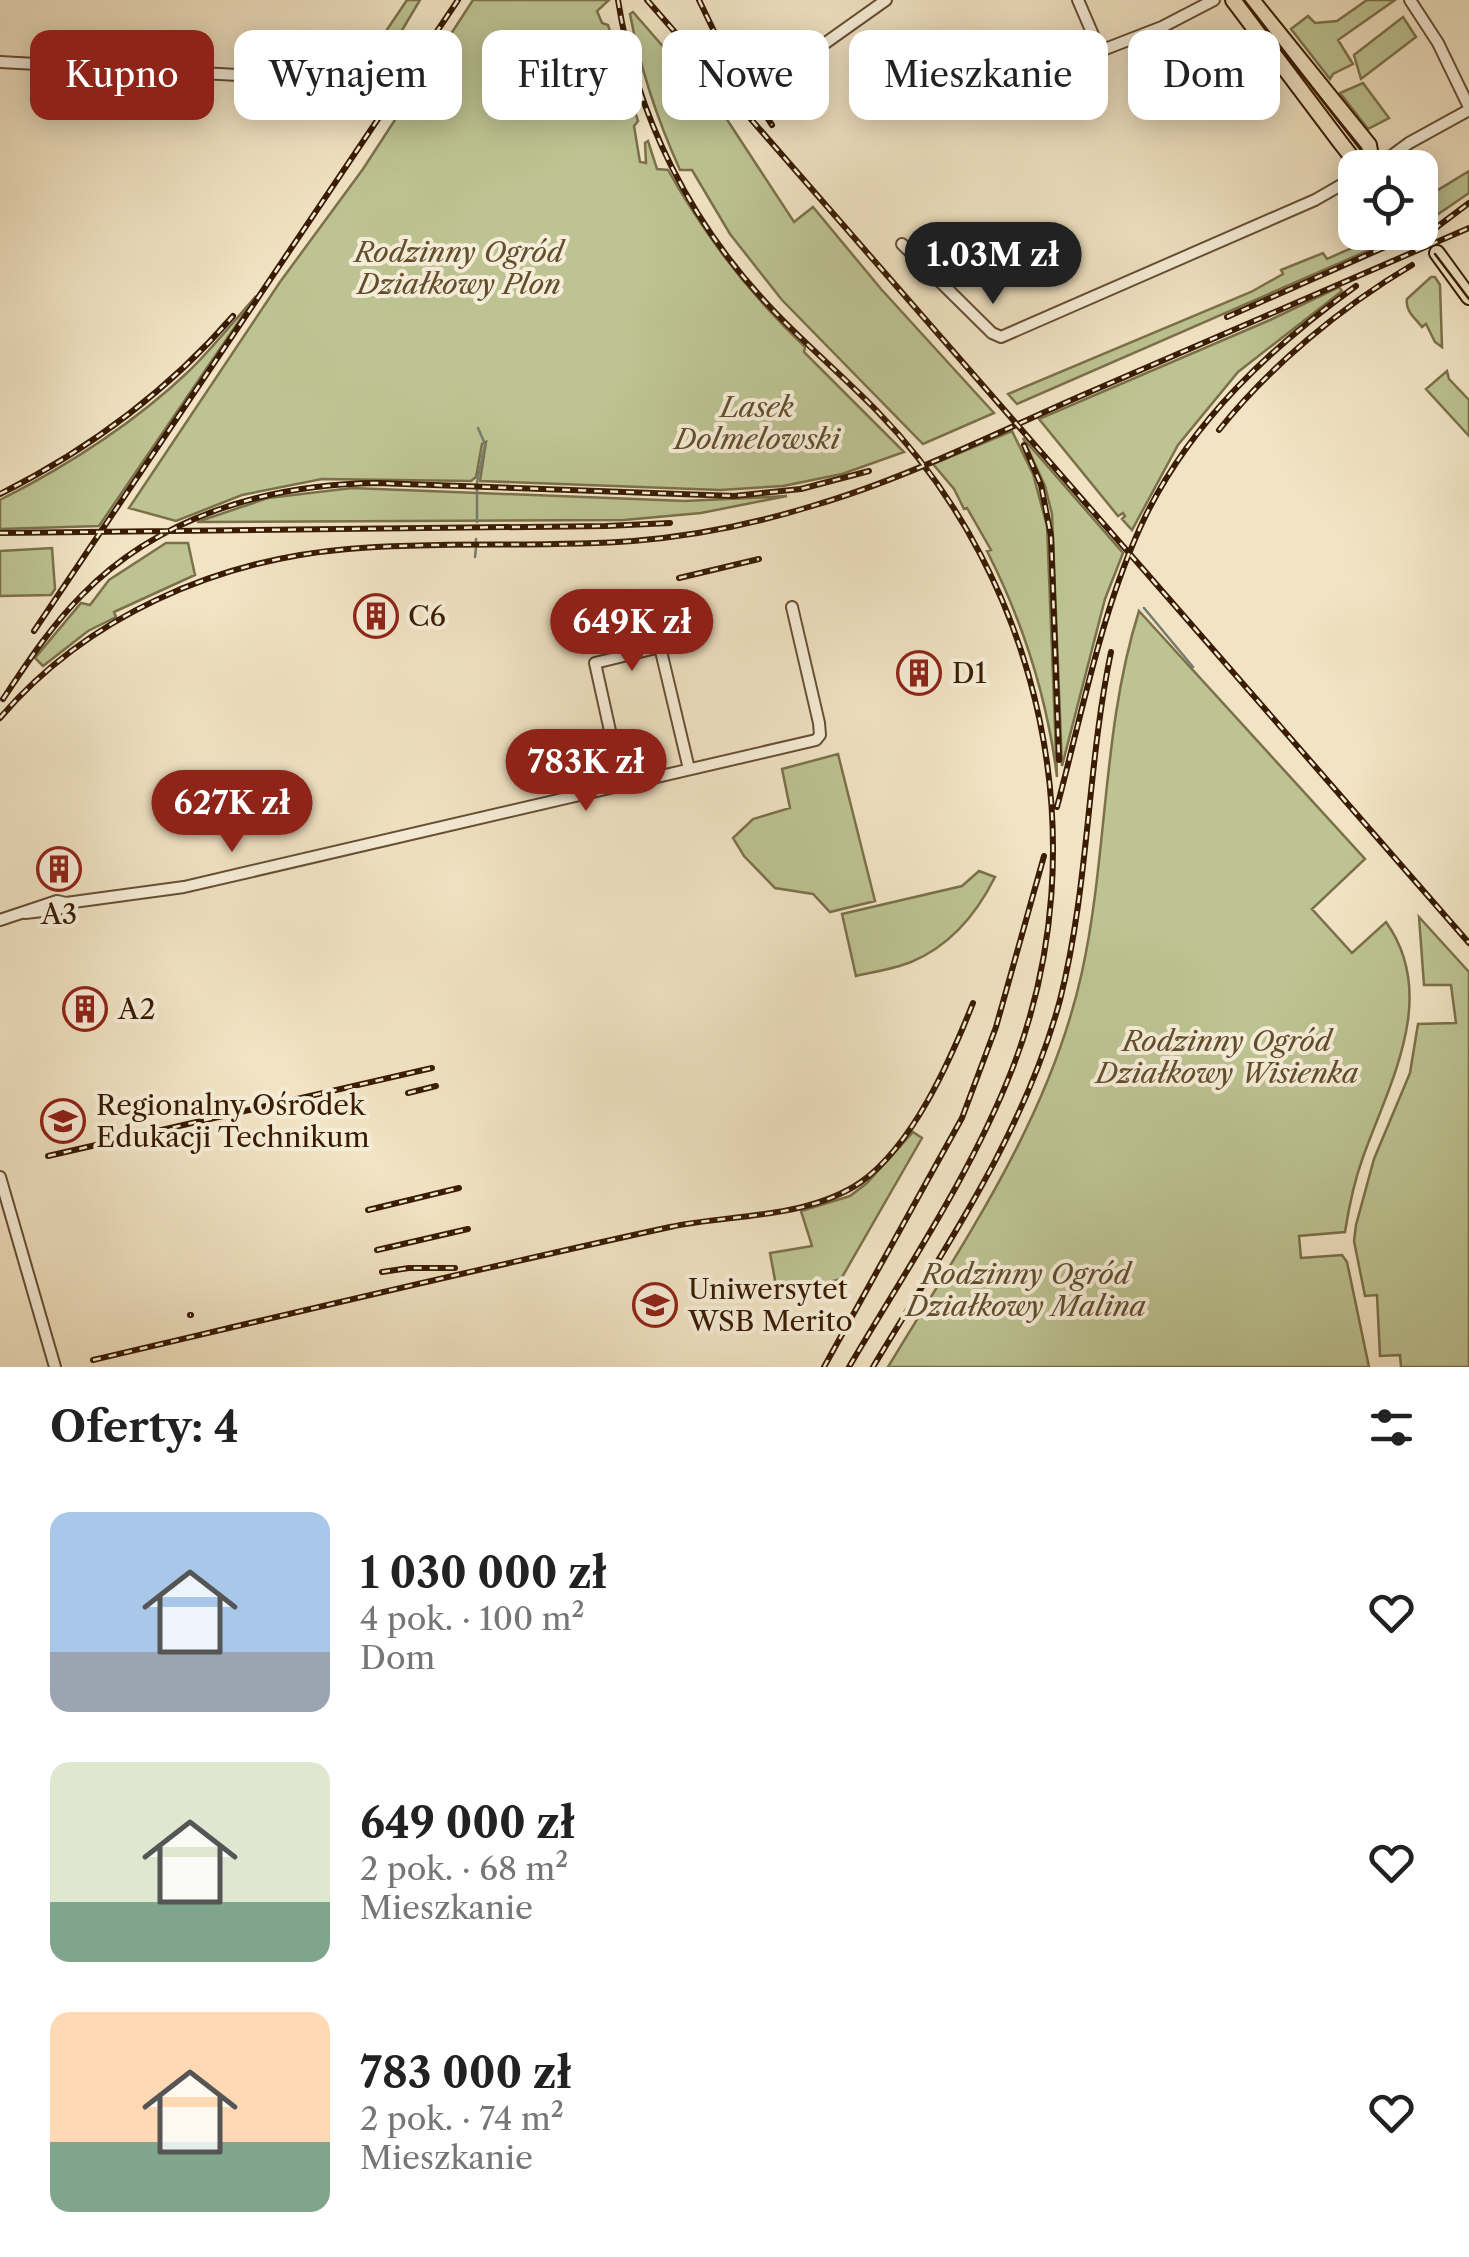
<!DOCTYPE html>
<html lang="pl">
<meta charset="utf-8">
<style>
:root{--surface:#fff;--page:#f2f2f2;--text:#222;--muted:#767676;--accent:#8f2418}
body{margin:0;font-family:"Libre Caslon Text",serif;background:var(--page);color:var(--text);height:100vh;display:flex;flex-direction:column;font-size:38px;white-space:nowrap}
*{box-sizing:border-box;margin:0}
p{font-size:32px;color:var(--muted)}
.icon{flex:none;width:55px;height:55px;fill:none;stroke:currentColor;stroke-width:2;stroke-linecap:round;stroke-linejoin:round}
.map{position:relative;height:1367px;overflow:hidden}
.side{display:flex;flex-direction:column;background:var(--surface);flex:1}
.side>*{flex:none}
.guide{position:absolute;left:30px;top:30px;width:1410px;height:90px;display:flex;gap:20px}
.tools{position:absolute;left:1338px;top:150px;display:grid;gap:20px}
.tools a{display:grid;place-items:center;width:100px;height:100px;border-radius:20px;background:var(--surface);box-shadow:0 5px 25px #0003;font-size:50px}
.price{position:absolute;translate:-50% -85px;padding:0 22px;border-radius:35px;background:var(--accent);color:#fff;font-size:32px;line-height:65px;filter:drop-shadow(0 2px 5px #0008)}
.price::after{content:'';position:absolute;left:50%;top:60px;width:30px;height:22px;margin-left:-15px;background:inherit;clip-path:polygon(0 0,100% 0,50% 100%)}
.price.current{background:#222;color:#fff}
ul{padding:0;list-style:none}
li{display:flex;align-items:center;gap:30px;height:250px;padding:0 50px}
li span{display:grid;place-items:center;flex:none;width:280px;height:200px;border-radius:20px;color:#555}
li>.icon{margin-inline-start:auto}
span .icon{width:120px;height:120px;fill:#fffc;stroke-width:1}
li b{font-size:42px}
h2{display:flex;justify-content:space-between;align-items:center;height:120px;padding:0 50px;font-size:42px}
.chip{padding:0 35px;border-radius:20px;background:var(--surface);box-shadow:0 5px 25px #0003;font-size:35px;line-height:90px}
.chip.current{background:var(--accent);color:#fff}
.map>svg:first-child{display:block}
</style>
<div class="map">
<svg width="1469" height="1367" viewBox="0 0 1469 1367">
<rect width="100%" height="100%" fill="#f1e3c3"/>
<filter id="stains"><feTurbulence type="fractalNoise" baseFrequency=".002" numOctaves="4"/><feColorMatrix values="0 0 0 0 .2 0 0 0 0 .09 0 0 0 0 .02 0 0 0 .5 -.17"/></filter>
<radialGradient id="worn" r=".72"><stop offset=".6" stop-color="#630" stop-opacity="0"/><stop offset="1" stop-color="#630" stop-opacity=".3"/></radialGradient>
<!-- green -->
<path fill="#bdc392" stroke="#7b704a" stroke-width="2.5" d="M407,0h13l-53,89 -10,-15z
M473,0h136l-12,11 5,12 6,2 30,96 -4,5 6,36 6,1 -1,-20 3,-2 9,28 11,1c37,66 82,125 137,177l-1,5 100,100 -62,22 -59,12 -63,4 -240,-9 6,-39 -4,2 -6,33 -5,4 -149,-2 -80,16 -66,26 -47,-13 151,-226 83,-113z
M1367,0h28l-57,40 15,24 -20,10 -3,5 -39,-50 17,-13 7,7 22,-2z
M633,12l95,109 66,101 19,-15 68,82 113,124 -71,31 -141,-144 -52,-66 -38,-64h-12c-23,-51 -40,-102 -50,-156z
M1403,17l13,20 -55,42 -7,-24z
M1363,83l26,35 -21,11 -28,-36z
M1469,171v22l-41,28 -8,-12v-8z
M1385,233h11l3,4 -382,167 -9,-10 243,-102 32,-18 -2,-4 42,-17 4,6z
M1431,277h4l5,8 2,62 -7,-5 -9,-18 -4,3c-7,-9 -17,-16 -15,-28z
M1339,287l3,4 -104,81 -60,73 -46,85 -10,-11 3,-3 -2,-3 -5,3 -79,-97 231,-99z
M256,296l-157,230 -99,3v-29c67,-34 133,-76 188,-128 24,-23 46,-51 68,-76z
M1447,371l2,8 20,21v36l-43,-47z
M1012,431l21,43 14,52 10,251c-10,-81 -33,-153 -70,-226l4,-1 -24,-42 -3,1 -10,-20 -21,-25z
M1023,438l100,115 -18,46 -43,167 -10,-252 -7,-28z
M352,488l333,13 102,-5 -86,17 -77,7 -427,2 71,-24z
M166,543h22l7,32 -81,37 2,5 -28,14 -45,35 -8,-8 46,-55 9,2 19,-25z
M52,548l3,41 -4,6 -51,1v-45z
M1139,611l226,248 -53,50 40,44 34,-31c53,74 4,160 -23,235 -9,25 -14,49 -18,75l-46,4 2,22 41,-3 5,7 22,105h-481c76,-126 162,-249 194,-395 26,-119 20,-244 57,-361z
M838,754l37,147 -45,11 -17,-18 -38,-6 -31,-32 -11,-18 20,-19 37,-11 -8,-39z
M979,871l16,6c-18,36 -45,69 -84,85 -17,7 -38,10 -55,14l-14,-62 120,-28z
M1419,917l50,55v395h-68l-1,-12 -20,1 -3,-61 -12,1 -11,-55 2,-16 18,-66 36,-86 8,-49 38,-1 -5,-38h-27z
M913,1132l9,6 -81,141 -43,11 -21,1 -7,-38 42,-7 -11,-35 49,-15 17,-13z"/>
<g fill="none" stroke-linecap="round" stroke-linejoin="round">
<!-- stream -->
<path stroke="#747d6d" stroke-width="2.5" d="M477,522v-40l8,-38 -7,-16
M476,543v-4
M475,557l1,-9
M1144,608l49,59"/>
<!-- major-tunnel -->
<path stroke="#ccbb9c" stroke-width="14" stroke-dasharray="14 7" stroke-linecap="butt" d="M1420,231l12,16"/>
<!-- minor casing -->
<g stroke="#674e32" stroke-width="14">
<path id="minor" d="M1078,0l22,51 62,-24 52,-27
M1410,0l28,43 31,64
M0,62l348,19
M772,81l114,-81
M1375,168l34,-25 60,-33
M902,244l90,89 9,4 314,-137 40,-23
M622,785l-27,-122 65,-16 29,122
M25,913l34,-4 7,-6
M0,920l57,-19 9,2 118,-16 632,-147 4,-5 -1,-12 -27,-116
M0,1177l55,190"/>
</g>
<!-- major casing -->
<g stroke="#391c02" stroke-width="18">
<path id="major" d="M1233,0l107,142 14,18 15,8
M1252,0l117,145 4,23
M1437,253l32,44"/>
</g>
<!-- minor -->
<use href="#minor" stroke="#f6edd8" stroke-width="10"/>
<!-- major -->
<use href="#major" stroke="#f1e3c3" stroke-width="14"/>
<!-- tram -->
<path stroke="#391c02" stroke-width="2.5" d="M1244,0l131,168
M1435,254l34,45"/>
<!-- rail casing -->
<g stroke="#391c02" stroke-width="6">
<path id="rail" d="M618,0c18,116 73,224 153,308 34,36 72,68 106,103 166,171 222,433 136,656 -41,106 -107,203 -164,300
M647,0l822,943
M699,0l24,50 49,75
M1421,239l48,-36
M1227,317l192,-85
M1219,430c51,-64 122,-123 193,-165
M1024,445l17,40 10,51 8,224
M0,494c88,-44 168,-103 233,-178
M0,533l606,-7 64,-3
M679,578l80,-19
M34,631l424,-631
M3,699c24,-36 48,-73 79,-104 77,-79 187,-111 295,-112l357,13 67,-7 68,-18
M0,718c87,-102 217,-158 348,-169 95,-8 190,-1 285,-8 61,-5 121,-17 179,-35 90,-26 178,-70 264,-108 131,-57 262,-113 393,-170
M1057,807c26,-97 45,-201 89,-292 47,-95 125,-168 210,-229
M408,1093l28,-7
M48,1156l384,-88
M368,1210l91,-22
M377,1250l91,-21
M382,1272l27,-4h46
M190,1315h1
M93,1360c192,-45 384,-91 577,-133 61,-13 137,-8 191,-45 52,-37 89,-121 112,-179
M824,1367l138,-249 34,-91 48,-171
M873,1367c71,-118 151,-233 187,-367 29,-114 27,-233 51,-348"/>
</g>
<!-- rail -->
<use href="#rail" stroke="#f6edd8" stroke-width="2.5" stroke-dasharray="8" stroke-linecap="butt"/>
</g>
<!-- icons -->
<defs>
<g id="building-ring" transform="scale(2.25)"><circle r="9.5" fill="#f6edd8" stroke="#8f2418" stroke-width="1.5"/><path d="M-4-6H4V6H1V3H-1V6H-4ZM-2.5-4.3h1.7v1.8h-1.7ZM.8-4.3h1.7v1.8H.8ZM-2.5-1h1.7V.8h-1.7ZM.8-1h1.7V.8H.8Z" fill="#8f2418"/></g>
<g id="school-ring" transform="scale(2.25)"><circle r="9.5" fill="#f6edd8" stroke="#8f2418" stroke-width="1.5"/><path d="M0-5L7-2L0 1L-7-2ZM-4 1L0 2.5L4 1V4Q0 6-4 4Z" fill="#8f2418"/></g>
<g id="university-ring" transform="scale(2.25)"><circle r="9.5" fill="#f6edd8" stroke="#8f2418" stroke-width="1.5"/><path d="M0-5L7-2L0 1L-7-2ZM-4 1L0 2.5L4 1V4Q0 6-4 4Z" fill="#8f2418"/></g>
</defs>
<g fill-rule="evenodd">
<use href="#building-ring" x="376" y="616"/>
<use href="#building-ring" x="919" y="673"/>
<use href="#building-ring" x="59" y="869"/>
<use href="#building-ring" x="85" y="1009"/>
<use href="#school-ring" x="63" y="1121"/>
<use href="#university-ring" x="655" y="1305"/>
</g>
<g text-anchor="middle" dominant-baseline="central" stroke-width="8" stroke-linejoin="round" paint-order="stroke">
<!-- park labels -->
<g font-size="28" font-style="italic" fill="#614e2d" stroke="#f6edd8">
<text x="459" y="252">Rodzinny Ogród<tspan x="459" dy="32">Działkowy Plon</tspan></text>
<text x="757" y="407">Lasek<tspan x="757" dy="32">Dolmelowski</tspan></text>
<text x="1227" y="1041">Rodzinny Ogród<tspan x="1227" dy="32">Działkowy Wisienka</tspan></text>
<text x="1026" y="1274">Rodzinny Ogród<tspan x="1026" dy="32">Działkowy Malina</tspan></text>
</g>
<!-- poi labels -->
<g font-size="28" fill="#391c02" stroke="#f6edd8" text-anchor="start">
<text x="408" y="616">C6</text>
<text x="952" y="673">D1</text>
<text x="59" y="914" text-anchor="middle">A3</text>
<text x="118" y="1009">A2</text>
<text x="96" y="1105">Regionalny Ośrodek<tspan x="96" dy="32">Edukacji Technikum</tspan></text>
<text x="688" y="1289">Uniwersytet<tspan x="688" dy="32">WSB Merito</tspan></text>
</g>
</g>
<rect width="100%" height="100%" filter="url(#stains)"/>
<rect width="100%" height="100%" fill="url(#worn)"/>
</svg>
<div class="tools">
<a><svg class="icon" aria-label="locate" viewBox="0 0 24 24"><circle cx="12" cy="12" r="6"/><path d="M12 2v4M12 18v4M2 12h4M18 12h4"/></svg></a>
</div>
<b class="price current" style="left:993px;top:307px">1.03M zł</b>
<b class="price" style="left:632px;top:674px">649K zł</b>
<b class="price" style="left:586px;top:814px">783K zł</b>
<b class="price" style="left:232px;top:855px">627K zł</b>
<div class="guide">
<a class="chip current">Kupno</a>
<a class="chip">Wynajem</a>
<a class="chip">Filtry</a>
<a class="chip">Nowe</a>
<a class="chip">Mieszkanie</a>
<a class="chip">Dom</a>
</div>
</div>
<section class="side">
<h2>Oferty: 4<svg class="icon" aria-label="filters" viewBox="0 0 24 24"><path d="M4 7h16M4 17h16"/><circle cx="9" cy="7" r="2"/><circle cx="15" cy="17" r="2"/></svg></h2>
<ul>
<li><span style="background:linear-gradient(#a9c7e8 70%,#9aa5b1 0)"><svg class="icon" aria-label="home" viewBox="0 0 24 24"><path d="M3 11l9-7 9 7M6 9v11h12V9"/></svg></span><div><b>1 030 000 zł</b><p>4 pok. · 100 m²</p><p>Dom</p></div><svg class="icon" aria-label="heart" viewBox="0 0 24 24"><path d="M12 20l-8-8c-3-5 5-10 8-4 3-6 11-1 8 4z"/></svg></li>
<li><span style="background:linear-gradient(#dfe7d0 70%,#7fa58c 0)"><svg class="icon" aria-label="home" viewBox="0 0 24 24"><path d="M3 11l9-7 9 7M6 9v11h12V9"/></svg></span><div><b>649 000 zł</b><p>2 pok. · 68 m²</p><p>Mieszkanie</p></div><svg class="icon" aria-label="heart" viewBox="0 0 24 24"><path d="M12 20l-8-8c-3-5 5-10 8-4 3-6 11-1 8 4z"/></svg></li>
<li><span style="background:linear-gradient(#ffd9b3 65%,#7fa58c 0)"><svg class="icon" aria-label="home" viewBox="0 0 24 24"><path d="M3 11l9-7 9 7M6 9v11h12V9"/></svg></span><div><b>783 000 zł</b><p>2 pok. · 74 m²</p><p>Mieszkanie</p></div><svg class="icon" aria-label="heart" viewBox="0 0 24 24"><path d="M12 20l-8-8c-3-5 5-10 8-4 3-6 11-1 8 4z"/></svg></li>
</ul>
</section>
